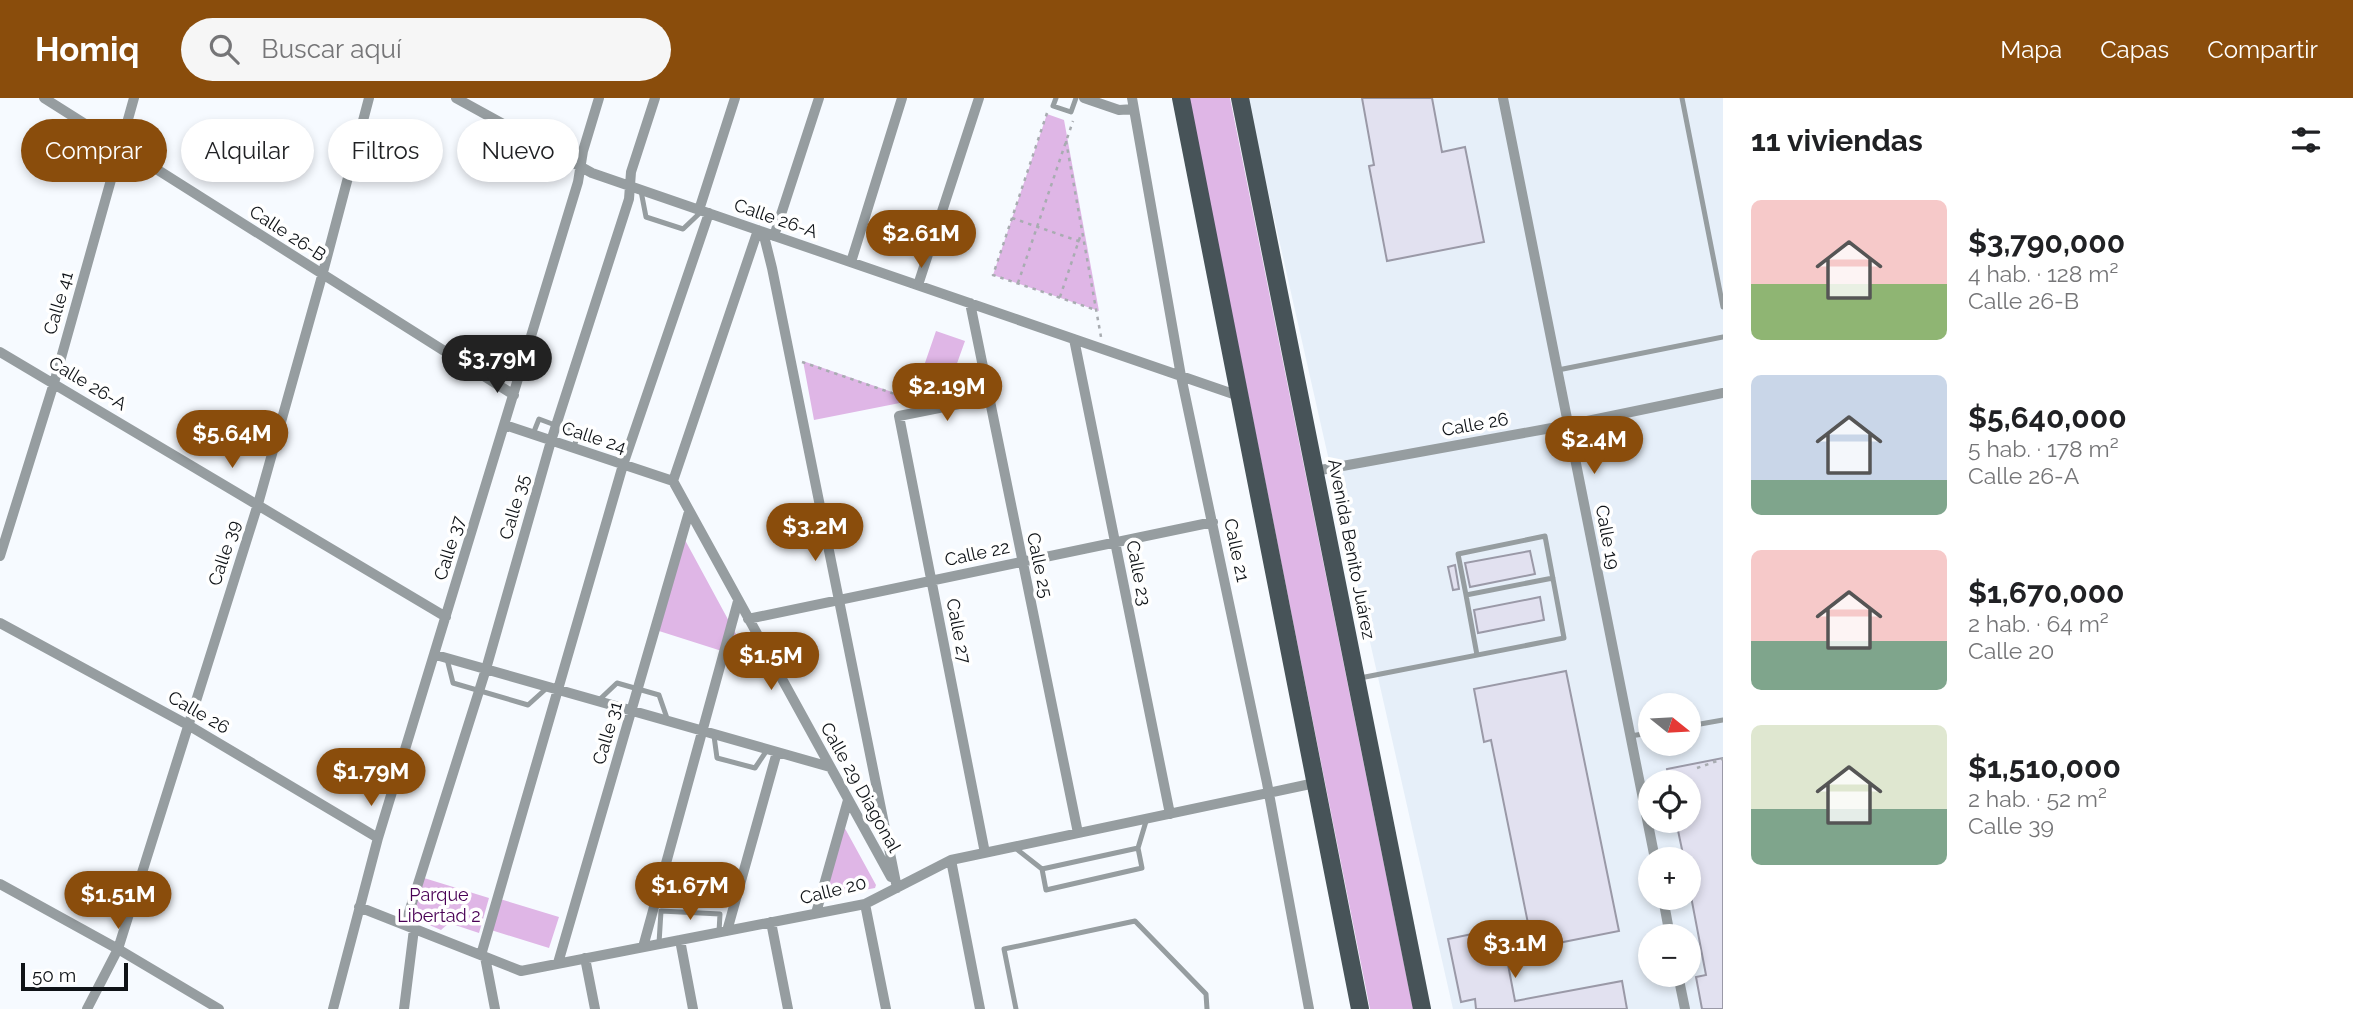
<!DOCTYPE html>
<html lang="es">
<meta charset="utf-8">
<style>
:root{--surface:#fff;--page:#f6f6f6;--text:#202124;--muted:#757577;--accent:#8a4d0c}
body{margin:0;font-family:Raleway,sans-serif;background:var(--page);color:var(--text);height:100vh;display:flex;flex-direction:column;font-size:26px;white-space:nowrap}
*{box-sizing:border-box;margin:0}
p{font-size:23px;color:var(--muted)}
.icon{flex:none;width:38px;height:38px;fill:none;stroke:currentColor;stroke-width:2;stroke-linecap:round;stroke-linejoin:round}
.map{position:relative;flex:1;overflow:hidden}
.side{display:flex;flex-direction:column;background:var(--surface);width:630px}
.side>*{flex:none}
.guide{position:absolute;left:21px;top:21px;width:665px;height:63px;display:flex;gap:14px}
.needle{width:46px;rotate:108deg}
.controls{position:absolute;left:1638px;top:595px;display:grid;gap:14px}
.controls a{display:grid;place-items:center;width:63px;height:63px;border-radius:50%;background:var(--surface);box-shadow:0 4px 10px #0003;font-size:35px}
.scale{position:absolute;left:21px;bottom:18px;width:107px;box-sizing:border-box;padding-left:7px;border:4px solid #0f1317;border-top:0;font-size:19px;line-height:24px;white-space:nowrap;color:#0f1317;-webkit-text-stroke:5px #fff;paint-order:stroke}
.price{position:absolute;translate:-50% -60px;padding:0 16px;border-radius:24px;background:var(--accent);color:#fff;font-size:23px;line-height:46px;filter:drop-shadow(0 2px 4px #0008)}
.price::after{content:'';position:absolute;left:50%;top:42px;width:21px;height:16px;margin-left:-10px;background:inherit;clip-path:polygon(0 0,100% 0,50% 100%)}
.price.active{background:#222;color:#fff}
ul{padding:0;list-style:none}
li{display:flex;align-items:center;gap:21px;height:175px;padding:0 28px}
li span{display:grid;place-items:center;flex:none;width:196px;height:140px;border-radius:10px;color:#555}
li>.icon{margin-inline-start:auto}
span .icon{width:84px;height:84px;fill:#fffc;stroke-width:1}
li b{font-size:30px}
h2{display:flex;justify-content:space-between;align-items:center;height:84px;padding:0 28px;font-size:30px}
.pill{padding:0 24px;border-radius:32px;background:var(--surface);box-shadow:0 4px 10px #0003;font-size:24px;line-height:63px}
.pill.active{background:var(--accent);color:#fff}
header{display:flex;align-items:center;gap:42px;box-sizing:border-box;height:98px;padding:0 35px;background:var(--accent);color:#fff}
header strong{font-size:33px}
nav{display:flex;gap:38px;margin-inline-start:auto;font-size:24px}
.search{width:490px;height:63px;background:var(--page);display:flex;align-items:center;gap:18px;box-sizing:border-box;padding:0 24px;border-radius:38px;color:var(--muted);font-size:26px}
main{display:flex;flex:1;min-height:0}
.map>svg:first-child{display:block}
</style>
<header>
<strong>Homiq</strong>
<div class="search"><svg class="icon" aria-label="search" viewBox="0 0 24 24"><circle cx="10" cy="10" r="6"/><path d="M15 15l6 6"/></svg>Buscar aquí</div>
<nav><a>Mapa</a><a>Capas</a><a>Compartir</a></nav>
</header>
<main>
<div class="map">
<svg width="1723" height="911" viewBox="0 0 1723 911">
<rect width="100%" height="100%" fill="#f6faff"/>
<!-- built -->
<path fill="#e6eff9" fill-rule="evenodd" d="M1247,0h476v911h-270zM1650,607h39v39h-39zM1650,684h39v39h-39zM1650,761h39v39h-39zM1650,838h39v39h-39z"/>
<!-- green -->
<path fill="#dfb6e6" d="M1189,0h41l183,911h-43z
M1047,16l17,6 35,191 -106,-36z
M936,233l29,10 -20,56 -28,-11z
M803,263l112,39 -101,20z
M685,442l65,120 -91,-29z
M842,725l34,62 -1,3 -54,10z
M424,780l65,20 -10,35 -30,-10 -8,7 -30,-13z
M500,801l59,18 -10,31 -58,-18z"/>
<!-- building -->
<path fill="#e2e1f0" stroke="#9a99a7" stroke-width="2" d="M1362,0h70l10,54 23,-5 19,95 -97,19 -18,-95 5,-1z
M1530,453l5,23 -65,13 -5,-24z
M1455,467l4,24 -6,1 -5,-23z
M1540,499l4,23 -66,13 -4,-23z
M1566,573l53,260 -86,17 -42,-208 -7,2 -10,-53z
M1723,660v251h-21l-6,-32 10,-2 -17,-89v-27h-5l-8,-38h13v-39h-20l-2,-13z
M1501,830l14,73 107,-20 5,28h-151l-1,-10 -14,3 -13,-63z"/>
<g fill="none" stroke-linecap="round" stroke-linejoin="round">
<!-- path -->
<path stroke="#a8acb1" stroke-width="2.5" stroke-dasharray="3.5 5" stroke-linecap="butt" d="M1047,15l-54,162 103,35
M1066,43l35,196
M1012,120l72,25
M1018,185l55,-162
M1060,199l21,-63
M802,264l110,38
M1697,670l26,-9"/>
<!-- lane -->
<path stroke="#969da0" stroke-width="5" d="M1056,0l-3,8 18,6 5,-14
M1682,0l41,209
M641,93l5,26 37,12 19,-18
M1558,272l165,-33
M533,336l6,-15 40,15 -6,14
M1477,557l-11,-60 87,-17
M447,561l6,24 75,22 20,-18
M1360,580l204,-40 -19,-102 -87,18 8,41
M598,603l19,-18 42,12 9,26
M1689,628l34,-6
M714,638l3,22 38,10 12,-18
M1630,638l20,-3
M1014,749l28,22
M1138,750l-96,21 4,21 96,-22 -4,-20 9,-30
M659,845l2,-32 59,3 -1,18
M1016,911l-12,-60 131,-28 71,73 1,15"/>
<!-- street -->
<path stroke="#969da0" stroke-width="10" d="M44,0l470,297
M456,0l136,75 647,223
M1084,0l35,12 15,-1
M1132,0l49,278 86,407 42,226
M1503,0l152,761
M699,112l36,-112
M763,134l9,36 125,620
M774,138l45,-138
M851,164l51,-164
M918,187l61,-187
M970,205l108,530
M1074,241l96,475
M0,254l446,265
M505,327l168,56
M1315,373l253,-46 155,-32
M673,383l218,396
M673,383l85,-251
M0,458l54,-173 80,-285
M748,521l465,-97
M0,525l188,102 190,113
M436,557l394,112
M985,755l-86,-437 90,-18
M951,762l29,149
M0,786l118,65 101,60
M1663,800l7,38
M865,806l21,105
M359,809l162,64 344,-67 86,-44 364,-77
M816,815l32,-113
M771,824l17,87
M405,827l81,-256 65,-228 78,-242 2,-27 24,-74
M727,833l50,-179
M680,842l13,69
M643,849l95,-346
M481,857l142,-490 86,-252
M485,859l10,52
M585,860l10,51
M558,865l131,-451
M1678,877l7,34
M87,911l31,-60 140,-445 64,-228 47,-178
M333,911l45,-171 200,-656 5,-31 16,-53
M404,911l10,-80"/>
<!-- primary -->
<path stroke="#475358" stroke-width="18" d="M1181,0l179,911
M1240,0l182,911"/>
</g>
<g text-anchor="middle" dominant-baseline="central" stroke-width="7" stroke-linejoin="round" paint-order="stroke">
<!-- street labels -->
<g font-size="18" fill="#0f1317" stroke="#fff">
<text transform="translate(776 120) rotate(19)">Calle 26-A</text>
<text transform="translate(288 135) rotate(33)">Calle 26-B</text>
<text transform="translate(58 205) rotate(-74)">Calle 41</text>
<text transform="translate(88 285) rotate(31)">Calle 26-A</text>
<text transform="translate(1475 326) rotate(-10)">Calle 26</text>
<text transform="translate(594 339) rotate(18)">Calle 24</text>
<text transform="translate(514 409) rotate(-74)">Calle 35</text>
<text transform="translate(1608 439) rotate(79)">Calle 19</text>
<text transform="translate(449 450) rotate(-73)">Calle 37</text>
<text transform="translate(1352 451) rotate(79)">Avenida Benito Juárez</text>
<text transform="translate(1237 452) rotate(78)">Calle 21</text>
<text transform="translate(224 455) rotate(-72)">Calle 39</text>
<text transform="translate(977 455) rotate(-12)">Calle 22</text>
<text transform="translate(1040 467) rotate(78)">Calle 25</text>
<text transform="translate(1139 475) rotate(79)">Calle 23</text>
<text transform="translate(959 533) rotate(79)">Calle 27</text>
<text transform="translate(199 614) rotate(30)">Calle 26</text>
<text transform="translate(607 635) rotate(-74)">Calle 31</text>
<text transform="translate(861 689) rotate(61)">Calle 29 Diagonal</text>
<text transform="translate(833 792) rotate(-14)">Calle 20</text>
</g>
<!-- park labels -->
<g font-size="18" fill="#490055" stroke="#fff">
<text x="439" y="796">Parque<tspan x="439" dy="21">Libertad 2</tspan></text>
</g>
</g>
</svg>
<div class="controls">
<a><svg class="needle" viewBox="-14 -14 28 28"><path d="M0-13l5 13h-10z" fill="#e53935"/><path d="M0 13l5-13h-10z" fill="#757577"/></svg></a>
<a><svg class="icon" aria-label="locate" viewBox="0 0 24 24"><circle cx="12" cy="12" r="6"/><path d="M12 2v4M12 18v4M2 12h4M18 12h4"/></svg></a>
<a>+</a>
<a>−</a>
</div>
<div class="scale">50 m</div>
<b class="price" style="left:921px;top:172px">$2.61M</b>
<b class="price active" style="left:497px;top:297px">$3.79M</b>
<b class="price" style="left:947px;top:325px">$2.19M</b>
<b class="price" style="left:232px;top:372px">$5.64M</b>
<b class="price" style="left:1594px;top:378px">$2.4M</b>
<b class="price" style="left:815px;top:465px">$3.2M</b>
<b class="price" style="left:771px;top:594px">$1.5M</b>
<b class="price" style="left:371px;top:710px">$1.79M</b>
<b class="price" style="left:690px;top:824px">$1.67M</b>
<b class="price" style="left:118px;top:833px">$1.51M</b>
<b class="price" style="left:1515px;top:882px">$3.1M</b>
<div class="guide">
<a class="pill active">Comprar</a>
<a class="pill">Alquilar</a>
<a class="pill">Filtros</a>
<a class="pill">Nuevo</a>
</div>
</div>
<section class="side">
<h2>11 viviendas<svg class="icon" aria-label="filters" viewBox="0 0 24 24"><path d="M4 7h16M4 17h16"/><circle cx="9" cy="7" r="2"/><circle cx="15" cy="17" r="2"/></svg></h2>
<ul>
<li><span style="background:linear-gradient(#f6c9c9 60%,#8fb573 0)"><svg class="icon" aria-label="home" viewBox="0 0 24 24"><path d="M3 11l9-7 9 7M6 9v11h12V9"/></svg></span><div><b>$3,790,000</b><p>4 hab. · 128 m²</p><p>Calle 26-B</p></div></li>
<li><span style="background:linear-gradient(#c9d6e8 75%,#7fa58c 0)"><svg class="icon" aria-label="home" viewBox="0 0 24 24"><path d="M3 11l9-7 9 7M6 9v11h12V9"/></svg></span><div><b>$5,640,000</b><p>5 hab. · 178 m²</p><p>Calle 26-A</p></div></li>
<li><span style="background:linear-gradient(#f6c9c9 65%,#7fa58c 0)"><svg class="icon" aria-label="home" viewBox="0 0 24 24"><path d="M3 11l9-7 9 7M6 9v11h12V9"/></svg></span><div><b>$1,670,000</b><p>2 hab. · 64 m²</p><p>Calle 20</p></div></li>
<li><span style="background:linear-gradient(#dfe7d0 60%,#7fa58c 0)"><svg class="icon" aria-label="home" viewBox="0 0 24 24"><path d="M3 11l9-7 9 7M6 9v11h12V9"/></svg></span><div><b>$1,510,000</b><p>2 hab. · 52 m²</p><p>Calle 39</p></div></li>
</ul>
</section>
</main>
